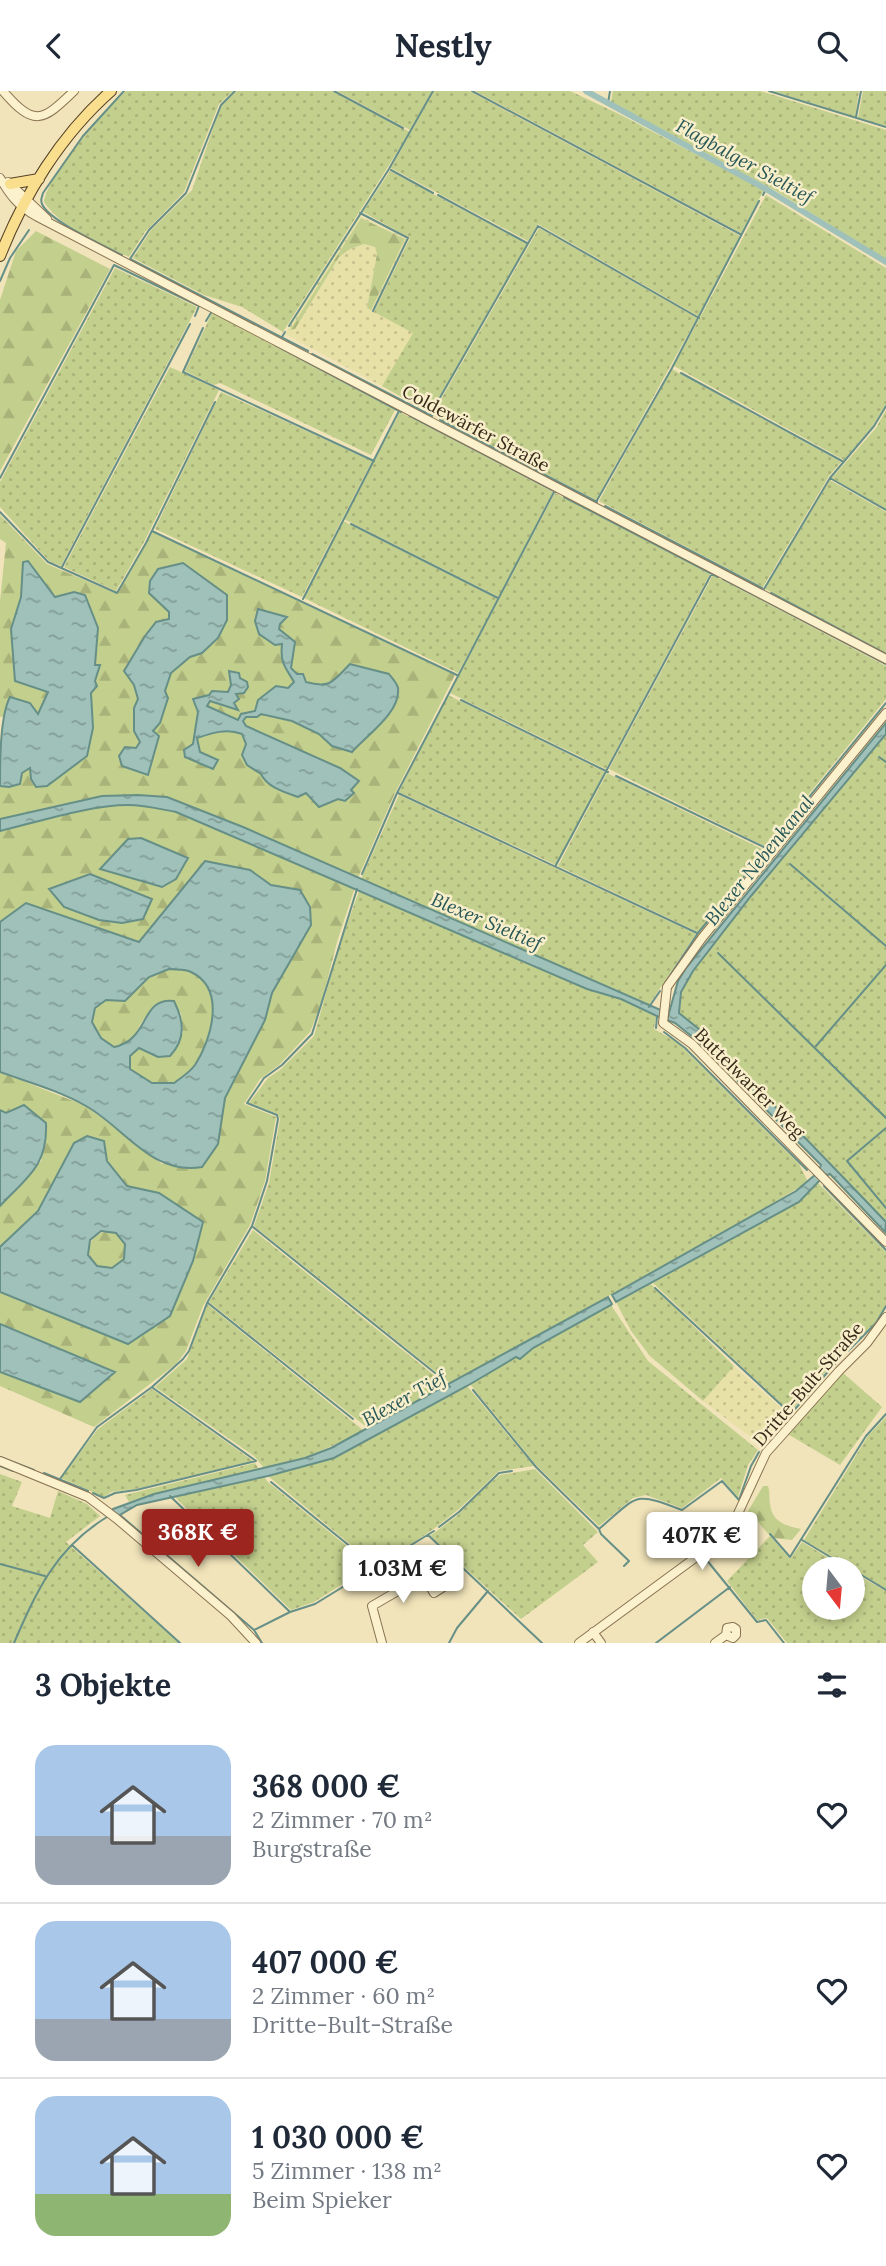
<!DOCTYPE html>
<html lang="de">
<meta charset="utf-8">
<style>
:root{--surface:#fff;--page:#f2f2f3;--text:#1f2937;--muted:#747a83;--line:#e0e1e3;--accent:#9c261f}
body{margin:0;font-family:Lora,serif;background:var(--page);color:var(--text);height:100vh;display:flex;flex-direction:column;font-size:26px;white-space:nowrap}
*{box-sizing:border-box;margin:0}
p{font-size:23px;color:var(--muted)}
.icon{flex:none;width:38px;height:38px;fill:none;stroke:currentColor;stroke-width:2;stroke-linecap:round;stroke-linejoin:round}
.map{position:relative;height:1552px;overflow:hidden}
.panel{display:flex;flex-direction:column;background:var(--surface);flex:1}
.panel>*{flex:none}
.needle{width:46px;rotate:164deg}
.fabs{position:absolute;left:802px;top:1466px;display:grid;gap:14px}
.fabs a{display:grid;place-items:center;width:63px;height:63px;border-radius:50%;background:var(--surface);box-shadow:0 4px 10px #0003;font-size:35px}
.price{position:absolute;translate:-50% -60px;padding:0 16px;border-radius:7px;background:#fff;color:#222;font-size:23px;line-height:46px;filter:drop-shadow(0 2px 4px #0008)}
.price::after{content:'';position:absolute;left:50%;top:42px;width:21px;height:16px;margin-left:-10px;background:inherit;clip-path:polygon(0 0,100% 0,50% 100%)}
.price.selected{background:var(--accent);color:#fff}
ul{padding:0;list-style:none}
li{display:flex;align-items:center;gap:21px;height:175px;padding:0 35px}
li+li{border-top:2px solid var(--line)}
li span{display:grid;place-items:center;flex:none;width:196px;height:140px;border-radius:21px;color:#555}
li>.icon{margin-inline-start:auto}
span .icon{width:84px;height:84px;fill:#fffc;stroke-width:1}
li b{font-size:30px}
h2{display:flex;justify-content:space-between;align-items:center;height:84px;padding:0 35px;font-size:30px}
header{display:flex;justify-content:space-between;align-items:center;height:91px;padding:0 35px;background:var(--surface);font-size:32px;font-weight:700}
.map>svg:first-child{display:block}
</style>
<header><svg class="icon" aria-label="back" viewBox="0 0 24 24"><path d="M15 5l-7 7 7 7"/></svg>Nestly<svg class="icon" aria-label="search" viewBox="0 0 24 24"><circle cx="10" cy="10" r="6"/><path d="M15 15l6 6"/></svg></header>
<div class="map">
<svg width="886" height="1552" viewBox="0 0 886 1552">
<defs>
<pattern id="farmland-dots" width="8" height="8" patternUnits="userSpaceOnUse" patternTransform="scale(1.75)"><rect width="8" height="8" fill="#e7e1a7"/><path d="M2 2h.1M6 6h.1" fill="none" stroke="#c7c18f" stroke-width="1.8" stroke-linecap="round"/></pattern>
<pattern id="grass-dots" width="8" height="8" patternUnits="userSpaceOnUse" patternTransform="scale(1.75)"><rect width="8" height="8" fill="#c3cf8d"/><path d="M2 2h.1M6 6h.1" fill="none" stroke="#a8b279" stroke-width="1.8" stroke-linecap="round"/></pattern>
<pattern id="forest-firs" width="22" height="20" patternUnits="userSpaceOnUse" patternTransform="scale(1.75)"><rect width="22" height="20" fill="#c3cf8d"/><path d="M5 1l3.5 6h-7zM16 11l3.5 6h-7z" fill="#a8b279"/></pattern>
<pattern id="water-ripples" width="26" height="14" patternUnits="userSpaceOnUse" patternTransform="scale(1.75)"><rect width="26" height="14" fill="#9fc1b9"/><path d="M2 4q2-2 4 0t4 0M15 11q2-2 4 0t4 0" fill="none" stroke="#829d96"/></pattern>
</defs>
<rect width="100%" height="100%" fill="#f1e4ba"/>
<!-- farmland -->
<path fill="url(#farmland-dots)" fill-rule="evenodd" d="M360,125l47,23 -35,72 42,22 -32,53 -97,-52zM361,127l44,21 -38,69 10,-54 -2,-7 -11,-3 -14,5 -11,8 -44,72 -4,1z
M734,1275l54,48 -27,31 -58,-44z"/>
<!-- grass -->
<path fill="url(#grass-dots)" d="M126,0h107l-14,13 -35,88 -39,40 -16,25c-28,-14 -67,-28 -85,-55 5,-29 60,-90 82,-111z
M237,0h95l78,41 -127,200 -41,-25 -38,-12 -71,-37 18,-28 41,-40 29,-85z
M337,0h95l-22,39z
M434,0h35l271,145 -42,80 -160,-92 -10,17 -137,-73z
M475,0h95l51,24 143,75 -23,43z
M613,0h147l126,39v130l-110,-69 -165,-89z
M773,0h86l-4,26z
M863,0h23v35l-28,-8z
M390,80l137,73 -97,169 -48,-27 31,-53 -39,-21 36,-74 -47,-26z
M766,104l120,73v136l-13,21 -29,35 -170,-94z
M539,137l158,90 -101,182 -164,-85z
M115,177l82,39 -136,259 -12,-5 -49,-54v-25z
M212,222l183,97 -24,45 -151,-72 -6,2 -29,-14z
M170,276l49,23 -75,152 -28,49 -52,-24z
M672,278l169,93 -12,14 -66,111 -164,-86z
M221,301l151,69 -70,136 -147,-68z
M886,319v99l-54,-31 44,-50z
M400,321l153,80 -54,105 -155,-78z
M830,389l56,32v141l-121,-64z
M555,402l155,81 -104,195 -156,-76z
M343,430l155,78 -40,74 -154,-75z
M713,484l173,91v33l-120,148 -157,-78z
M448,604l157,77 -49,93 -157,-73z
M886,643v487l-207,-208 2,-21 12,-21 58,-75z
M607,682l157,77 -66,82 -140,-66z
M399,704l297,139 -47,71 -288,-126z
M359,800l228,98 34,10 35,17 -2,13 23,13 122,122 9,18 -67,40 -290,162 -197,-158 15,-43 11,-64 -2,-5 -29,-11 19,-25 12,-8 34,-34 25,-89z
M818,1092l68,69v53l-11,18 -17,18 -19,16 -49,55 -137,-129 146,-81z
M253,1139l182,146 10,11 -76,42 -160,-127z
M651,1193l83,82 -31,35 -53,-45 -19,-25 -15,-29z
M207,1213l157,127 -59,27 -41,10 -10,-12 -99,-69 32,-28z
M611,1214l37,56 110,89 -10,15 -10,32 -17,-19 -39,30 -36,-13 -13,3 -34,28 -63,-61 -66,-81 46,-27 4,2 13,-11z
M842,1281l40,35 -42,58 -54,-32z
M467,1295l67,80 -35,5 -40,38 -24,19 -37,25 -24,11 -106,-88 66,-18z
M152,1298l101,72 -118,28 -24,3 -7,5 -43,-19 37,-49z
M886,1326v172l-82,-49 64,-104z
M255,1372l4,6 -105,25 -25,8 -4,-7z
M535,1378l63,63 -15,13 15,17 -77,57 -91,-83 28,-21 25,-26 17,-14z
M0,1383l22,8 -10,24 38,12 8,-27 29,13 13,12 -34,26 113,101h-179z
M264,1386l4,5 103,84 -57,36 -23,8 -116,-113z
M770,1445l20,23 12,-17 47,28h-35v38h38v-36l34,19v52h-99l-20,-25 -10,2 -30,-39z"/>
<!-- forest -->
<path fill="url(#forest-firs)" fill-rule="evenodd" d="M361,127l44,21 -34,71 -4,-2 10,-54 -2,-7 -11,-3 -14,5 -11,8 -44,72 -5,1z
M36,140l74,38 -110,202v-171l16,-49z
M0,424l47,49 70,30 36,-62 302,143 -60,118 -37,85 -21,64 -16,63 -11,27 -31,33 -19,14 -16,25 32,13 -11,64 -15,44 -47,81 -17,45 -10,13 -82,63 -94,-41v-14l80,30 34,-29 -114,-49v-32l128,52 75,-122 -44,-29 -32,-7 -20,-25 -3,-20 -30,2 -36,68 -38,36v-41l42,-46 -36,-47 -6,-3v-38l86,34 76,58 56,-20 7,-46 40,-78 7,-27 24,-41 3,-62 -28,-5 -21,-15 -45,-9 -66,81 -113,-39 -26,19v-136l9,1 12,-14 72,-45 -2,-35 9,-27 -5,-1 3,-37 -24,-36 -19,5 -32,-34 -2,34 -10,32 4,52 33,11 -10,22 -38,3v-116l6,-58 -6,-4zM149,502l69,45 -16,15 -12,4 -19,16 -6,18 3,7 -8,25 -38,43 18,-24 -2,-43 -4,-14 11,-49 11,-14 13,-2 1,-8zM258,518l28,8 -7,7v5l16,13 -4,26c13,12 23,21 41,15l35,52 -15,17 -20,-6 -13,-12 -27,-13 -31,-7 -4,3h-11l-4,5 4,4 112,55 -7,9 -38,8c-16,-11 -43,-4 -52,-24l-14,-9 -5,-10 4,-11 -4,-10c-15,-6 -30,0 -45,4l3,14 9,2 -25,-4 9,-6 5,-32 14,-21 16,1 3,-7 6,24 -27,-8 -3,5 31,14 4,-6 13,-3 39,-29c-9,-15 -14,-21 -12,-39zM188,766l-12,22 -14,8 -61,-18z
M169,878c7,1 16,0 22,3 36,17 20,68 4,93 -5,7 -14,13 -21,18h-22l-22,-14v-13l9,-8 10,3 34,-18 -2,-19 -7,-13c-8,4 -18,8 -25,13 -16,13 -8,27 -35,33l-13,-9 -9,-16 3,-14 11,-8c21,3 28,-10 41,-21 6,-5 15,-7 22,-10z
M89 1159a18 18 0 1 1 36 0a18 18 0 1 1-36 0Z
M763,1395h5c2,6 1,11 2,18 2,18 16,22 31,25l-9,11 -20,-2 -24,-27z"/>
<!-- water -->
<path fill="url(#water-ripples)" stroke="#668f87" stroke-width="2" fill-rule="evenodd" d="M28,470l27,36 19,-5 11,3 13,33 -3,37h5l-5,16 2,5 -6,7 2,35 -6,28 -40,30 -11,1 -5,-8 -1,-11 -8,5 -2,11 -11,3 -9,-1c0,-25 0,-70 10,-89l20,6 8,11 10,-22 -33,-11 -4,-52 10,-32 2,-35z
M183,472l44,32v25l-9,18 -16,15 -12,4 -19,16 -6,18 3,7 -8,25 -7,8 6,5 -11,39 -26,-9 -3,-10 6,-9 11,1 4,-6 -6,-11v-23l4,-9 -4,-14 -10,-14 21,-35 11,-14 13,-3v-7l-20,-19 1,-12 8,-12z
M258,518l29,8 -7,7 -1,5 16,13 -4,26 6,6h6l3,8c25,7 27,-1 44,-18l39,10c3,4 8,9 9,14 3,24 -31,47 -46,64l-20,-6 -13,-12 -27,-13 -31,-7 -4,3h-11l-3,4 3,5 94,42 19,13 -8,9 3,3 -9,8 -7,-2 -19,8 -13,-14 -8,4c-14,-5 -31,-10 -37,-23l-14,-9 -5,-10 4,-11 -4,-10c-15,-6 -30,-1 -45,4l3,14 18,8 -5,9 -28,-12 -1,-7 9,-6 5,-32 -5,-13 16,-4 3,-4 16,1 3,-7 -2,-14 10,2 1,5 7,4 1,5 -4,6 -8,1 3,5 -5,4 4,7 -28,-9 -3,5 31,14 3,-6 14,-3 3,-11 18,-14 12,2 6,-6c-9,-16 -14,-18 -12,-38l-7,1 -16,-11 -4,-13z
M886,632v11l-135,162 -58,75 -12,21 -2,21 26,21 160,166 21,22 -1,10 -55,-58 -5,2 -6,-6 2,-5 -121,-122 -25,-20 -8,-3 11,-39 8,-13z
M138,704l29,2 76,30 420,184 -2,7 -40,-19 -34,-10 -411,-177c-16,-3 -32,-7 -48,-7 -38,0 -90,17 -128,26v-12l102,-23z
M141,747l47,20 -12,21 -14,8 -62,-18 28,-30z
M205,770l45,9 21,15 29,5 10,17 1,18 -39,68 -7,27 -40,78 -7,46 -16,23c-50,9 -77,-39 -116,-61 -26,-15 -58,-24 -86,-34v-150l26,-19 113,39zM169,878c7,1 16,0 22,3 36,17 20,68 4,93 -5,7 -14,13 -21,18h-22l-22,-14v-13l9,-8 19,9 12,-1c16,-17 14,-35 4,-55 -34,-4 -24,39 -60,46l-13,-9 -9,-16 3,-14 11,-8 19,1 24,-24z
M90,783l62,25 -9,20 -21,4 -23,-3 -35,-13 -15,-18z
M24,1014l22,18c2,43 -19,54 -46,83v-96l6,3z
M87,1045l17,5 3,20 20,25 32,7 44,29 -10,39 -23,55 -42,28 -128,-52v-45l38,-36 36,-68zM101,1140l15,2 9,11 -1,15 -12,9 -15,-2 -9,-11 2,-15z
M816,1083l5,5 -22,23 -183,100 -4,-7 184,-104z
M608,1206l4,7 -1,1 -78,43 -13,11 -4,-2 -49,29 -133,72 -66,18 -131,29 -19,11 -5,-4v-3l41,-15 151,-36 26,-10z
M0,1233l115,48 -35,30 -80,-30z"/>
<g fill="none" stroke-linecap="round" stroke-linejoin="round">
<!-- stream -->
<path stroke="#668f87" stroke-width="2" d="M235,0l-14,14 -35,88 -37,37 -19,29 178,92
M334,0l69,37
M472,0l268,143
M769,0l117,36
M608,12l2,-12
M856,26l5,-26
M391,79l42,23
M438,104l89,48
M763,104l3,-6
M360,122l48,25 -35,73
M122,164c-17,-9 -73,-34 -80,-51 -2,-5 0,-6 1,-11l40,-57 41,-45
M0,190l10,-23 19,-28
M206,230l6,-10
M289,235l100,-157 44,-78
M203,237l-20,44 191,89
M282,246l3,-5
M275,254l126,67
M312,263l120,62
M681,282l161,88
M430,324l108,-189 161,92
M410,325l146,76
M440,329l157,82
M0,387l114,-213 85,41 -4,10
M830,387l56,32
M564,406l154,80
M596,411l76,-134 87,-167
M605,415l157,82
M0,421l48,50 69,31 29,-50 69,-141
M351,433l147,74
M152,440l305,144
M62,476l128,-243
M723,488l163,85
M764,498l66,-111 44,-52 12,-20
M771,502l115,61
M303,508l96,-188
M461,609l147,72
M879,666l7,5
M616,685l150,72
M398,702l299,140
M790,773l96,82
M556,774l156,-292
M362,783l35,-81 157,-301
M718,862l168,165
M665,892l33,-50 188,-230
M649,916l11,-16
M656,937l1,-12
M664,941l21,16 122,122
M816,955l70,-81
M886,1037l-39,33 39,47
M824,1095l62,64
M253,1136l182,146
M655,1197l135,125
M208,1212l145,116
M848,1260l28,-28 10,-17
M440,1287l10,9
M153,1297l103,73
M473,1299l63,77 63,62c40,-34 33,-38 83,-19l40,-29 17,19 12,-34 8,-14
M764,1353l77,-87
M0,1366l34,13
M0,1375l13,5
M44,1382l44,18
M60,1388l37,-52 55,-40 31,-28 6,-8 18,-48 45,-77 15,-45 11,-62 -1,-4 -30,-12 17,-25 18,-13 30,-31 45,-145
M271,1391l102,83
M93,1402l11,5 11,-5 21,-3 120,-29
M170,1405l119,115
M120,1424l134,115 8,13
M439,1436l20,-15 40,-39 13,-2
M599,1438l2,5 28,27 -5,5
M770,1443l20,23 76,-121 20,-22
M428,1444l114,108
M802,1449l50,30
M72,1454l108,98
M705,1467l52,64 9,-2 18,23
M0,1473l45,12
M853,1479l33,20
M254,1539l36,-18 25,-8 119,-73
M14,1552c23,-53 42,-95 93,-126
M449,1552l8,-15 31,-37
M656,1552l74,-56"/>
<!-- canal -->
<path stroke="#9fc1b9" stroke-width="6" d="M586,0l180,98 120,73"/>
<!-- minor casing -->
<g stroke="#897353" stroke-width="10">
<path id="minor" d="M3,0c31,36 39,31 71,0
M0,87c10,17 18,28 36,38l850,443
M8,91l39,37
M886,622l-184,225 -35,49 -4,36 29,21 194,198
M0,1370l88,36 29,22 114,97 25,27
M593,1541l8,11
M382,1552l-10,-37 60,-35 13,15 -11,7 -10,-16
M579,1552l150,-110 37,-80 73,-82 28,-28 19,-26
M715,1552l11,-8 1,-7 6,-1 3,2v6l-3,3 -7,-3"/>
</g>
<!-- major casing -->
<g stroke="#554028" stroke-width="12">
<path id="major" d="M10,93l29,-5
M0,165c24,-61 61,-121 111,-165"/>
</g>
<!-- minor -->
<use href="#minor" stroke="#fcf1cd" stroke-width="8"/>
<!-- major -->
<use href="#major" stroke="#f9df8d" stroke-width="10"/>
</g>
<g text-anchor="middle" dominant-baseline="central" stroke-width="5" stroke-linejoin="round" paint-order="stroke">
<!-- street labels -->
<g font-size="18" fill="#362919" stroke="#f8eeca">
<text transform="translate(476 337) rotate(28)">Coldewärfer Straße</text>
<text transform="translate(750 992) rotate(45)">Buttelwarfer Weg</text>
<text transform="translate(808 1293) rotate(-49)">Dritte-Bult-Straße</text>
</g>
<!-- water labels -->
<g font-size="19" font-style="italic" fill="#275757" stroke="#f8eeca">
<text transform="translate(745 70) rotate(29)">Flagbalger Sieltief</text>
<text transform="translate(759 769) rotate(-51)">Blexer Nebenkanal</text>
<text transform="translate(487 830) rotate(23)">Blexer Sieltief</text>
<text transform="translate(404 1307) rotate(-29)">Blexer Tief</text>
</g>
</g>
</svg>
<div class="fabs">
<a><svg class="needle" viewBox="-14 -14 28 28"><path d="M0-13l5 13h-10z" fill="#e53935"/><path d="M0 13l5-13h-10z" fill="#747a83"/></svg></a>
</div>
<b class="price selected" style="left:198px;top:1478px">368K €</b>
<b class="price" style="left:702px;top:1481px">407K €</b>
<b class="price" style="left:403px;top:1514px">1.03M €</b>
</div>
<section class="panel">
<h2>3 Objekte<svg class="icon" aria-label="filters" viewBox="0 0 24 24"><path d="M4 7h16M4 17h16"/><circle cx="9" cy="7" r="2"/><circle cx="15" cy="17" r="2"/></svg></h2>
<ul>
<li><span style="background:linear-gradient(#a9c7e8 65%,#9aa5b1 0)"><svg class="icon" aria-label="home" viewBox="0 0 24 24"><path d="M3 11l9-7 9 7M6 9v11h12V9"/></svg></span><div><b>368 000 €</b><p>2 Zimmer · 70 m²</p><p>Burgstraße</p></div><svg class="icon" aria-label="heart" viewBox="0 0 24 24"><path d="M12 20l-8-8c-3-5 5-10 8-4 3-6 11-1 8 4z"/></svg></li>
<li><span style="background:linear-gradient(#a9c7e8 70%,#9aa5b1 0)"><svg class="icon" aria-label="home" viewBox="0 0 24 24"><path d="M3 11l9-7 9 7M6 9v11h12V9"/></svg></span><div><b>407 000 €</b><p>2 Zimmer · 60 m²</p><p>Dritte-Bult-Straße</p></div><svg class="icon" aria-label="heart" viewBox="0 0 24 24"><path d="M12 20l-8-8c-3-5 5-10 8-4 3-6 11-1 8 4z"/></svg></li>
<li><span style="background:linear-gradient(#a9c7e8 70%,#8fb573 0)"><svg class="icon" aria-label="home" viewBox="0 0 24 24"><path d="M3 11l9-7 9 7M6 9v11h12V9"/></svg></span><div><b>1 030 000 €</b><p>5 Zimmer · 138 m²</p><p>Beim Spieker</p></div><svg class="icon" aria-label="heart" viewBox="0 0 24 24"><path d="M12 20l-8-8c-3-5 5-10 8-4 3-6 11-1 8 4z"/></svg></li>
</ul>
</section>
